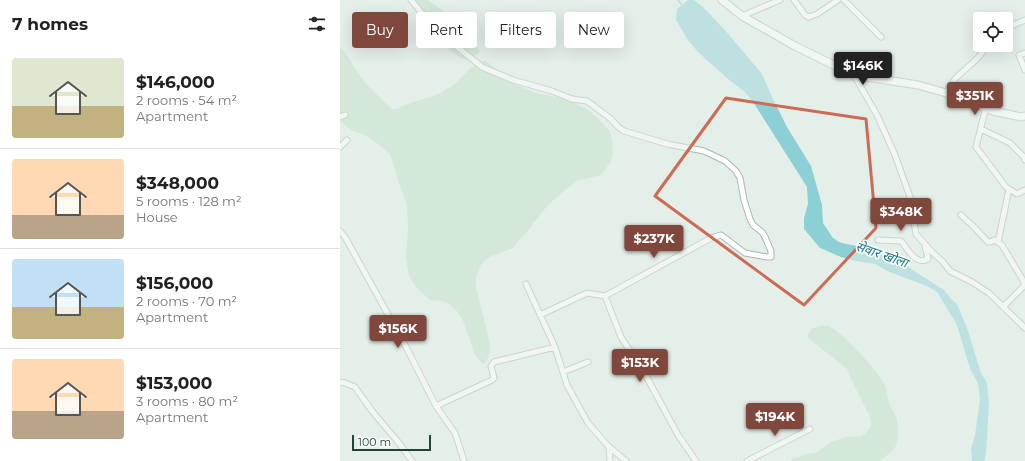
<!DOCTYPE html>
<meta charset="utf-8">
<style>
:root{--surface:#fff;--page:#f2f2f2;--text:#202124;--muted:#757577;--line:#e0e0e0;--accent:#80483d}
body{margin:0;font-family:Montserrat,"Noto Sans Devanagari",sans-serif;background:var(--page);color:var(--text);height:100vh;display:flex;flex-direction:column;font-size:15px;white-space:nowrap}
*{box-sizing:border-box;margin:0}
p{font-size:13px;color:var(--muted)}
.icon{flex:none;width:22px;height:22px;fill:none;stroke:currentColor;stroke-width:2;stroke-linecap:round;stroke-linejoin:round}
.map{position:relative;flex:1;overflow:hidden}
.sheet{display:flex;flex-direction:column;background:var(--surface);width:340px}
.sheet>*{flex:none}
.hud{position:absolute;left:12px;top:12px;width:380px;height:36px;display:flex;gap:8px}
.controls{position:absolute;left:633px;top:12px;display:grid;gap:8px}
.controls a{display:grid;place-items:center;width:40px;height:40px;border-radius:4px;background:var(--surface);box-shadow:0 4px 16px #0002;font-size:20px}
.scale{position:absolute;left:12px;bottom:10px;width:79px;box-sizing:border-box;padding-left:4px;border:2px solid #234238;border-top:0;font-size:11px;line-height:14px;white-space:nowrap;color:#234238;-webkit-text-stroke:3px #f6fbf8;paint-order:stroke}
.price{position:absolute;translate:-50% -34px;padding:0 9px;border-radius:4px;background:var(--accent);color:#fff;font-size:13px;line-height:26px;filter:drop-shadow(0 1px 2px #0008)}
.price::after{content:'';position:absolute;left:50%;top:24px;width:12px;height:9px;margin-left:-6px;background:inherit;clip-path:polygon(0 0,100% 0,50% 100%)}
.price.on{background:#222;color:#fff}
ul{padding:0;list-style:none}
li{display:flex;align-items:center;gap:12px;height:100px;padding:0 12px}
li+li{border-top:1px solid var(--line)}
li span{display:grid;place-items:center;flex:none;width:112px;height:80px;border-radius:4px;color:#555}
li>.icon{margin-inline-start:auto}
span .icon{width:48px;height:48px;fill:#fffc;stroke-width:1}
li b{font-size:17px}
h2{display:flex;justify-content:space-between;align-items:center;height:48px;padding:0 12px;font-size:17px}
.chip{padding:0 14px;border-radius:4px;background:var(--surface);box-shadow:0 4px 16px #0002;font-size:14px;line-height:36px}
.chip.on{background:var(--accent);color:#fff}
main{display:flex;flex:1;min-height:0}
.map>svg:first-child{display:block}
</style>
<main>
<section class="sheet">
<h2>7 homes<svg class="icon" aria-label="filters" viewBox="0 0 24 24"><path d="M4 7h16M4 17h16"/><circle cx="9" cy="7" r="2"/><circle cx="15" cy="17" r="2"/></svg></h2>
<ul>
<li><span style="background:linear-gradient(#dfe7d0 60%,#c2b280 0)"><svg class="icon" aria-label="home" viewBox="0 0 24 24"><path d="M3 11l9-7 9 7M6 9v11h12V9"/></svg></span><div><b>$146,000</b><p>2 rooms · 54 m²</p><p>Apartment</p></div></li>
<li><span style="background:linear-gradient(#ffd9b3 70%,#b9a48a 0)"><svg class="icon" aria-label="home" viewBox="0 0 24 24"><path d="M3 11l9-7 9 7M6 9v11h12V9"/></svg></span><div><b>$348,000</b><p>5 rooms · 128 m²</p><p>House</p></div></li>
<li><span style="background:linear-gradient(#bfe0f5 60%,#c2b280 0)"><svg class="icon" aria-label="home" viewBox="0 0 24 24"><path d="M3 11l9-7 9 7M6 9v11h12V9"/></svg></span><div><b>$156,000</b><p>2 rooms · 70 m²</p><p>Apartment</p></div></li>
<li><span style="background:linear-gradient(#ffd9b3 65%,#b9a48a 0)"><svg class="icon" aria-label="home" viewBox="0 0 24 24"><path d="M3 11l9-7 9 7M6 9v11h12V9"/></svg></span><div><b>$153,000</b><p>3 rooms · 80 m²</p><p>Apartment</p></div></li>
</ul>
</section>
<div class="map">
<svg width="685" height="461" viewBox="0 0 685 461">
<rect width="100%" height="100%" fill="#e5efea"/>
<!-- green -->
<path fill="#bee0c5" d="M73,0h15l29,21 23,31 -12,8 -9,-3 -33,-25 -9,-16 3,-7z
M0,46c8,9 14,21 21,31 9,12 20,22 31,32h4l17,-7 20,-6 8,-3 14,-9 17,-17 13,-7 28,23 22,10 22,4 17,6 13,6 14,12 9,11 2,8 1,14 -3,9 -9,12 -24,6 -7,5 -21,18 -15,18 -4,7 -14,15 -3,4 -21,8 -8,5 -3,4 -5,12v10l11,44 3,16v4l-3,9 -3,4 -6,-5 -4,-7 -10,-29 -6,-11 -10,-9 -5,-2 -13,-1 -14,-13 -7,-11 -3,-18 2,-31 -1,-22 -8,-21 -9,-30 -17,-14 -9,-5 -13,-5 -11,-9z
M479,326h9l14,9 18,18 16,18 9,14 4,18 8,16 1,18 -2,9 -5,6 -11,9h-89l1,-2 16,-5 8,-1 13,-10 16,-6 16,-1 7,-5 3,-7 -2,-9 -19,-38 -3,-8 -40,-32 4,-8z"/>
<!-- water -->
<path fill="#8ccfd5" d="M348,0h6l9,7 21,22 38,45 10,23 15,30 24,39 11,39 1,18 10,15 6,4 7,2 12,2 18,7 27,9 11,9 30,19 7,9 6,5 10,24 14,45 6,10 2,20 -3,50 -2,8h-12l-1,-12 4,-14 5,-35 -2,-17 -8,-14 -13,-44 -20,-33 -10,-6 -40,-15 -12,-7 -19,-3 -15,-4 -21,-9 -16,-19v-11l4,-14 -1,-17 -52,-82 -10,-13 -17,-13 -30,-27 -10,-12 -12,-20 1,-11z"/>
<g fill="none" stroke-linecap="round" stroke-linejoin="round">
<!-- stream -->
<path stroke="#8ccfd5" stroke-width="1.5" d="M338,0l4,5"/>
<!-- street casing -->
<g stroke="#a7b8b1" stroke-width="7">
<path id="street" d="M71,0l24,29 47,38 31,13 39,11 20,8 15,2 24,18 7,8 6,4 43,13 37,7 21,10 11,10 4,7 4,22 6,19 3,6 9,7 3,5 6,14v6h-4l-22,-4 -24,-18 -10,3 -106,58 -18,-3 -47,22
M454,0l11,15 4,2 8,-3 21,-14
M504,0l37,37
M402,16l38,-16
M666,28l19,-8
M685,53l-6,2 6,15
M514,75l23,40 18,40 15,42 6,37 16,18 11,10 7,9 22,11 17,11 36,35
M606,93c3,-5 6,-10 9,-14 9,-10 27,-21 31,-34
M646,107l-10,40 30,40 11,7 8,-4
M0,117l5,-2
M641,129l29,14 14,14 1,3
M0,147l7,-7
M621,215l12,11 15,16h3l3,-2 4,2 4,3 22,37v4l-21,21
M0,231l5,6 60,108 31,61 19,27 9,28
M538,240l22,1 2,1c6,8 14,24 26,17l-3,-13
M658,242l11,-53
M186,284l29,63 12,38 21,38 21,24 17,14
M265,296l16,41 24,37 33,61 18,26
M223,372l25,-10
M0,382l5,1 10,4 17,24 27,32 13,18
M96,406l56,-26 2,-2 -3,-12 3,-4 61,-15
M269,447l1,14
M407,461l63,-32"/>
</g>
<!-- secondary casing -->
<g stroke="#a3bbb1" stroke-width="9">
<path id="secondary" d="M382,0l20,16 53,30 59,29 64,10 28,8 47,18 28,6 4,-1"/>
</g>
<!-- street -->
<use href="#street" stroke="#fff" stroke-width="5"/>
<!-- secondary -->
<use href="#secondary" stroke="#fff" stroke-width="7"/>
</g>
<!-- marked area -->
<path d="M0 0H685V461H0ZM386,98l140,21 10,109 -72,77 -149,-109z" fill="#e5efea" fill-opacity=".55" fill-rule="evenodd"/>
<path fill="none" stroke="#cc6c55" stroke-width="3" stroke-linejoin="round" d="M386,98l140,21 10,109 -72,77 -149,-109z"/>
<g text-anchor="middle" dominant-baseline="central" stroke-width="3.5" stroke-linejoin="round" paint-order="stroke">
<!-- water labels -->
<g font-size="13" font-style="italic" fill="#1a7781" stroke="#f6fbf8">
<text transform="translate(542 254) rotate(19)">सेवार खोला</text>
</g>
</g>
</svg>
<div class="controls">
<a><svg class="icon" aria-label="locate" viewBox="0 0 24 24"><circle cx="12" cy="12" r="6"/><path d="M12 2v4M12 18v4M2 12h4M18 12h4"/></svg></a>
</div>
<div class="scale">100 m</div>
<b class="price on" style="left:523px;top:86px">$146K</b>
<b class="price" style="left:635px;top:116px">$351K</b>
<b class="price" style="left:561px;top:232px">$348K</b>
<b class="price" style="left:314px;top:259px">$237K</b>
<b class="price" style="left:58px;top:349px">$156K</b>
<b class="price" style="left:300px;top:383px">$153K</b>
<b class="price" style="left:435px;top:437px">$194K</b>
<div class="hud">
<a class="chip on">Buy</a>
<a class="chip">Rent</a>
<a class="chip">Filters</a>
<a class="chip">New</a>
</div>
</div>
</main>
